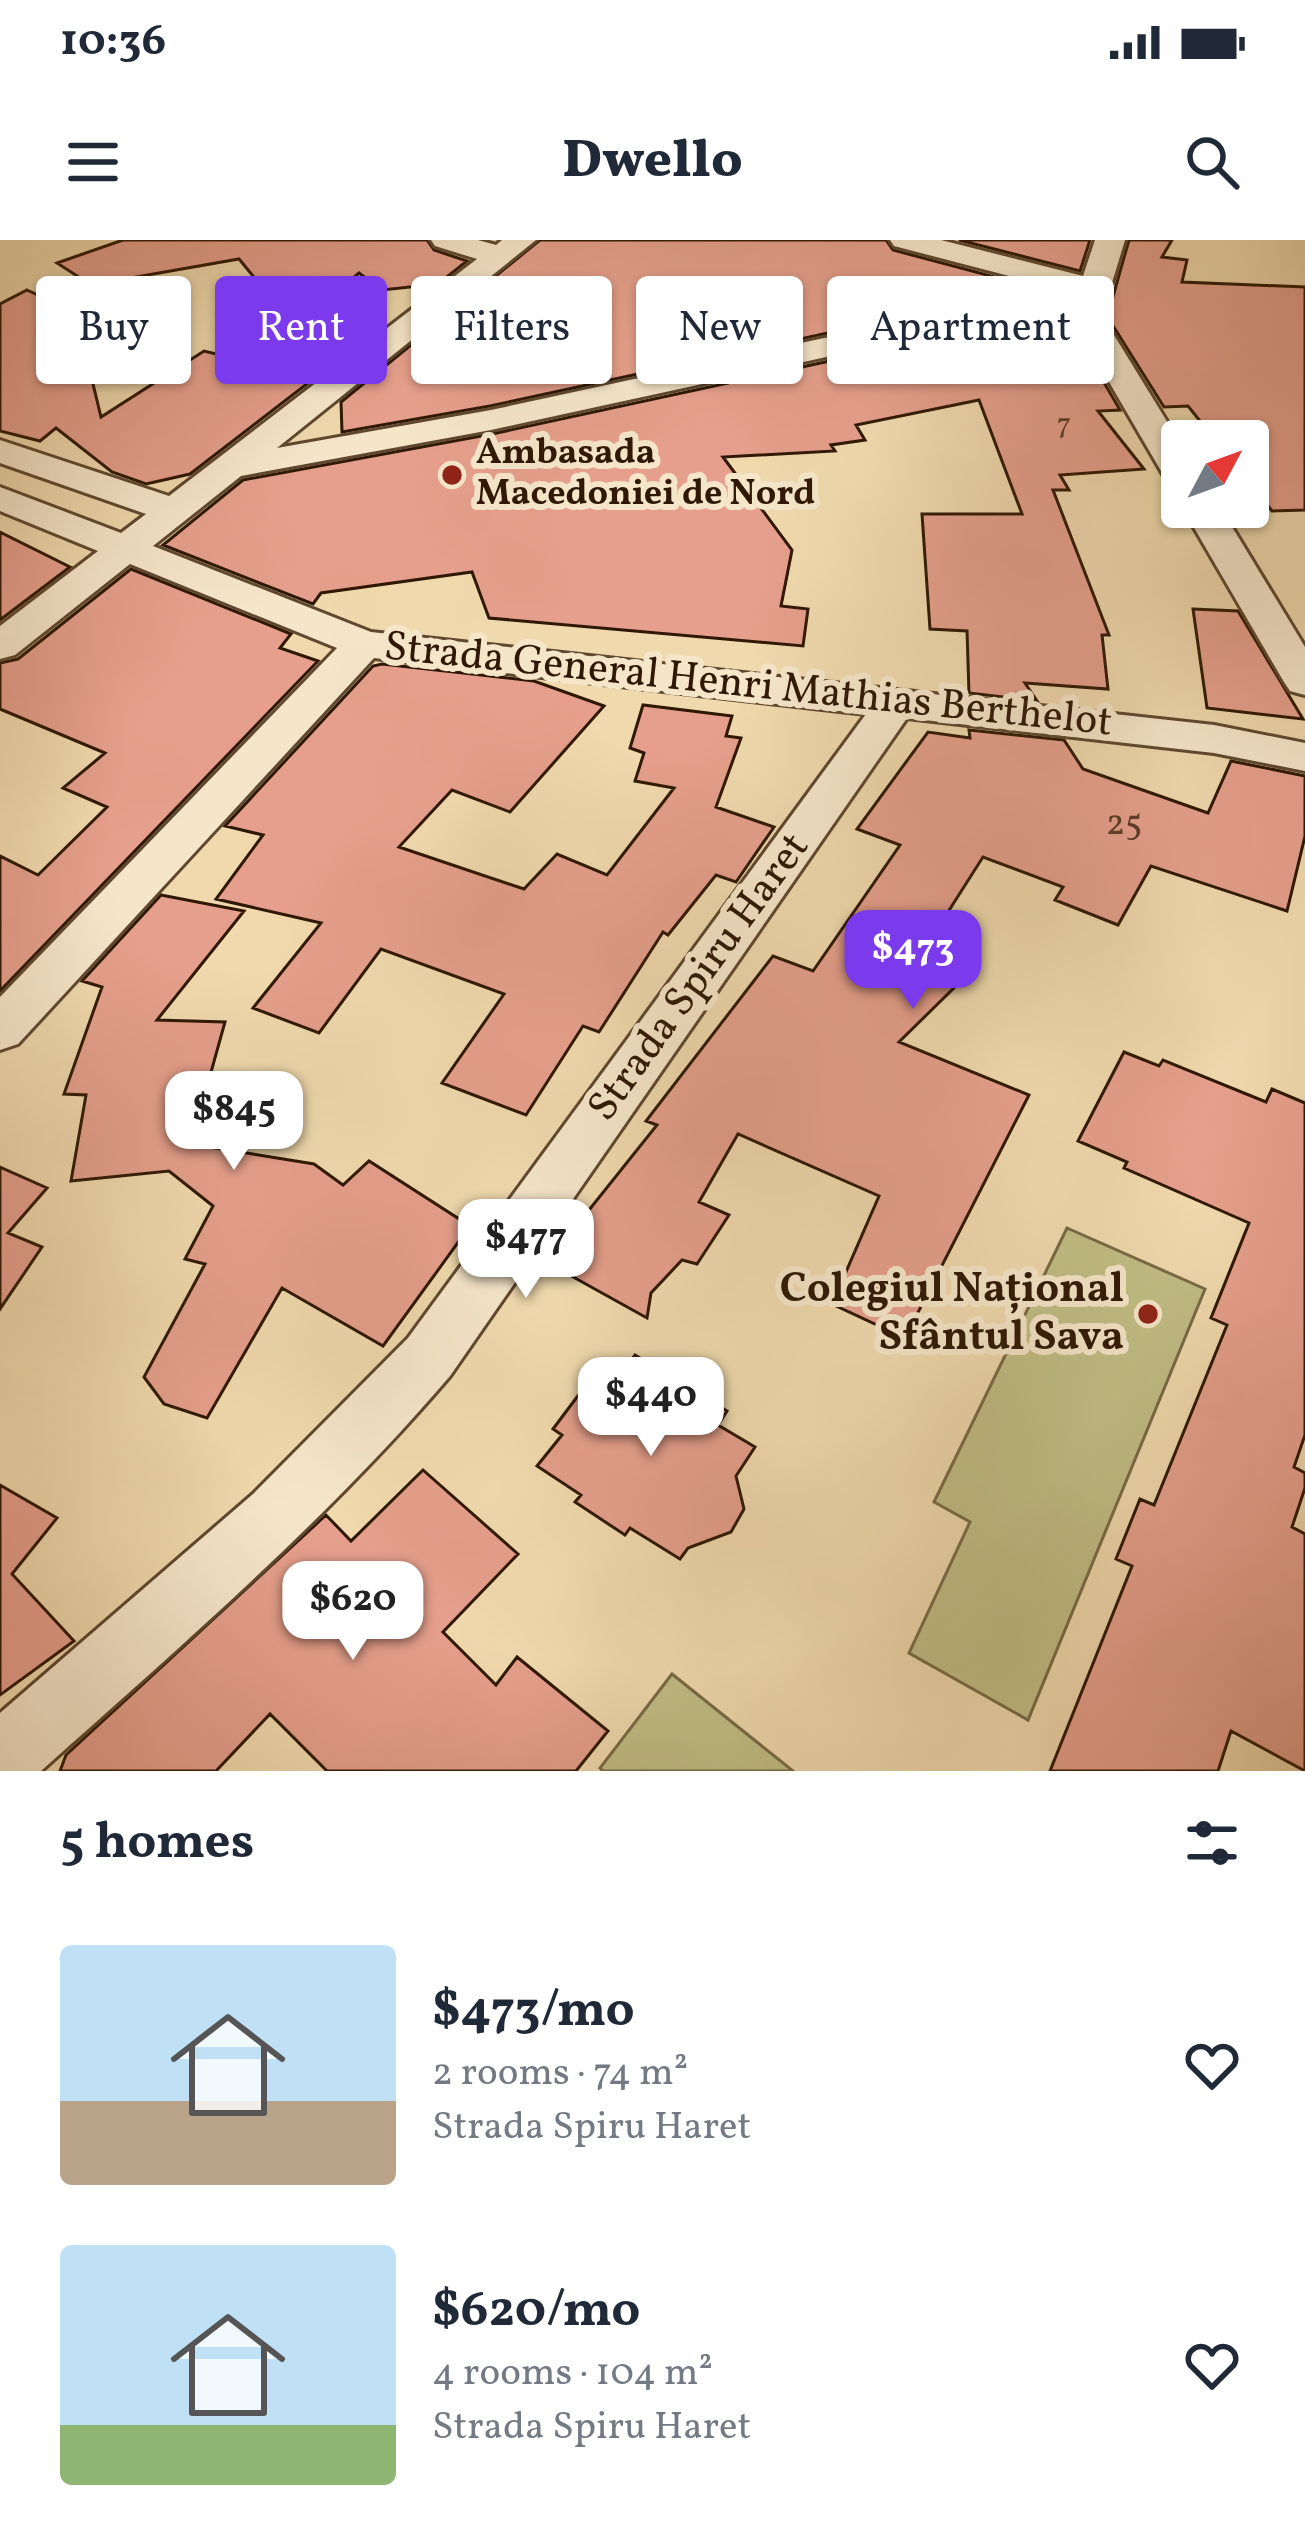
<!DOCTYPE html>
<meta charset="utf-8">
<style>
:root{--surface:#fff;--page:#f2f2f3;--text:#1f2937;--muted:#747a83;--accent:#7c3aed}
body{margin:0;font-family:Vollkorn,serif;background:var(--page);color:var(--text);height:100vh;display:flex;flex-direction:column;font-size:45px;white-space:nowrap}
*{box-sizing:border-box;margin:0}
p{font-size:39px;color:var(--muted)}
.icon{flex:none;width:66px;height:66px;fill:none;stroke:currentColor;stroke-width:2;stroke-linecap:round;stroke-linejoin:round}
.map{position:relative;height:1531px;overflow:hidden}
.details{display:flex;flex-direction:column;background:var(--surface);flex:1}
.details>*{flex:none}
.top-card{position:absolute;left:36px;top:36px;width:1233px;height:108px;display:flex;gap:24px}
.needle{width:78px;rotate:49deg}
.controls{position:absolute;left:1161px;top:180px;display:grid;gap:24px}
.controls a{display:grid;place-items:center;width:108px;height:108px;border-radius:12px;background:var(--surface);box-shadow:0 3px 9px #0004;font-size:60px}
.price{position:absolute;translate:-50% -102px;padding:0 27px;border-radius:24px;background:#fff;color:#222;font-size:39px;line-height:78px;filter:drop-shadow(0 3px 6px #0008)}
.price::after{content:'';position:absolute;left:50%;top:72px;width:36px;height:27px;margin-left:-18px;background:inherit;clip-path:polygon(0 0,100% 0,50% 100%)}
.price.on{background:var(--accent);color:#fff}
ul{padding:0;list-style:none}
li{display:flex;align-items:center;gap:36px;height:300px;padding:0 60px}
li span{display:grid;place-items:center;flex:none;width:336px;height:240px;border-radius:12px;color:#555}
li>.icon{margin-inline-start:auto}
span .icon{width:144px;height:144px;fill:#fffc;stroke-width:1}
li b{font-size:51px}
h2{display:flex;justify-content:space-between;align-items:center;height:144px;padding:0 60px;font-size:51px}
.chip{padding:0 42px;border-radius:12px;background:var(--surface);box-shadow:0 3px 9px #0004;font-size:42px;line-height:108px}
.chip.on{background:var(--accent);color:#fff}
.status{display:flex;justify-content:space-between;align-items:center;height:84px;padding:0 60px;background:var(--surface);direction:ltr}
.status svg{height:33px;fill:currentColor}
header{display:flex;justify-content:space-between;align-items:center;height:156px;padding:0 60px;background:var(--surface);font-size:54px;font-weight:800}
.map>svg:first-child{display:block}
</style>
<div class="status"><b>10:36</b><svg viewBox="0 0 49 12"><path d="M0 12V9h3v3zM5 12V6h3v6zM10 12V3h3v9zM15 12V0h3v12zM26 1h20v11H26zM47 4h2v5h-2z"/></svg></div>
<header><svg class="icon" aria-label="menu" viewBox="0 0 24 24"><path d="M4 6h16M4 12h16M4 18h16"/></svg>Dwello<svg class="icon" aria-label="search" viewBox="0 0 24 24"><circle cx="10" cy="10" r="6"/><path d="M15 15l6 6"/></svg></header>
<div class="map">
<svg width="1305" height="1531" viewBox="0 0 1305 1531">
<rect width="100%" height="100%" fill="#efd9ad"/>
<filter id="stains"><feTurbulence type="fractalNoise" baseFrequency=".00167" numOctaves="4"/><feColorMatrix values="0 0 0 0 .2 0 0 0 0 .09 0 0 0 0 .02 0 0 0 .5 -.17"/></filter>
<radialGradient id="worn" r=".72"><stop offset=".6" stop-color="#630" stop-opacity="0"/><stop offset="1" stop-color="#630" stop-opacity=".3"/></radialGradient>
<!-- green -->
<path fill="#c0bd85" stroke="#786a45" stroke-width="3" d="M1067,988l138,61 -177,431 -119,-67 61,-131 -36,-20z
M672,1434l121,97h-190l-3,-3z"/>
<!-- building -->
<path fill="#e59f8c" stroke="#2f1805" stroke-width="3" d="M123,0h304l7,10 33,11 -29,23 -56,6 -23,-17 -64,54 -56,-68 -148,26 -34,-22z
M540,0h346l7,10 143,38 -546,118 -148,26 -1,-30z
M959,0h131l-10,31z
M1129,0h43l-10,17 25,3 -5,22 123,5v223l-33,1 -24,-30v-40h-32l-28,-35 -24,1 -54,-86v-14z
M27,50l72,33 -18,11 20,83 103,-66 25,6 11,-10 85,23 -135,104 -44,10 -34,-12 -56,-44 -16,13 -40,-10v-127z
M1070,69v15l50,86 -22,1 46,58 -84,6 9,15h-16l56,145h-7l6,54 -83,-6 12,18 -68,-8 -2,-62 -37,-2 -8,-115h100l-43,-114 -123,25 9,15 -34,5 4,6 -112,6 69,93 -11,56 27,3 -5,37 -314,-28 -17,-46 -151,21 -8,11 -150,-59 80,-65 249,-46z
M0,292l70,35 -70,53z
M131,329l160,65 -11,14 38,13 -318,330v-135l38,19 69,-68 -44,-19 42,-35 -105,-44v-46l18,-4z
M1193,369l45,2 65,108 -96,-11z
M382,424l152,17 70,25 -94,106 -58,-22 -53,57 125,42 33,-35 50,21 67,-87 -39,-7 9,-28 -14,-5 13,-43 89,11 -6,20 15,2 -25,69 58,20 -38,55 -20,-7 -48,60 -5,-3 -64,100 -16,-6 -57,89 -84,-32 62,-89 -123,-45 -62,84 -66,-25 68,-85 -105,-24 47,-64 -38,-9 148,-160z
M969,490l95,10 19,29 125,44 23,-52 74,15v60l-18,75 -136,-45 -33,59 -63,-25 8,-13 -80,-30 -42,66 20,7 -31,38 32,12 -63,62 130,53 -124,243 -73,-34 47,-108 -141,-62 -39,68 30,13 -32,49 -15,-4 -31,33 -4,25 -81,-45 6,-11 -15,-12 100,-125 -11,-4 127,-165 40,15 87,-126 -43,-16 71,-97 42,6z
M161,655l83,16 -87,109 68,2 -34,122 123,20 29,21 26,-24 101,65 -87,120 -101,-58 -75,130 -43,-14 -20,-27 61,-113 -20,-5 28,-53 -44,-35 -98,10 15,-86 -22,-1 38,-107 -20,-6z
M1124,812l35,14 4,-6 103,42 6,-13 33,14v332l-11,32 11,6v15l-13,39 13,7v237l-74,-40 -13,40h-168l82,-205 -16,-7 24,-60 14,6 73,-180 -16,-7 38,-95 -125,-55 3,-6 -49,-21z
M0,927l47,21 -39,45 34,14 -42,62z
M635,1115l92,56 -9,14 37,22 -19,29 8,33 -13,23 -43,16 -8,11 -50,-31 -5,7 -50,-33 6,-7 -44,-29 25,-31 -9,-6 33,-44 18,11z
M423,1230l95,84 -75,78 53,53 21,-28 91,74 -32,40h-249l-57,-57 -54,57h-156l6,-16 260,-240 25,26z
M0,1245l57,33 -45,56 62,67 -74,54z"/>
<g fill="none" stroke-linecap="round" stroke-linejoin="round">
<!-- street casing -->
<g stroke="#5f482f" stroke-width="6">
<path id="street" d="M431,0h47l18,5 6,-5h34l-259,208 214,-38 564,-122 -161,-42 -4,-6h51l142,36 12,-36h30l-20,66 1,16 76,124v41l-13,-3 -5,-8 -90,-154v-19l-583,127 -250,46 -88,70 218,86 843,93 91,18v28l-91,-18 -307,-35 -457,658c-124,145 -267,268 -409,395h-41v-58l253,-219 155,-156 458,-624 -492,-56 -356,386 -18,6v-53l337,-349 -207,-84 -115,91 -15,4v-33l98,-75 -98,-40v-24l121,46 25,-19 -146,-51v-23l169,56 308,-237 -42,-13z
M1182,267h38l85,140v48l-15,-4 -6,-9z"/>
</g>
<!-- street -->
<use href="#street" fill="#f5e6ca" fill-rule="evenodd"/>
</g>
<!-- markers -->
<g fill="#8f2418" stroke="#f5e6ca" stroke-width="4.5">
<circle cx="452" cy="235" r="12"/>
<circle cx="1148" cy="1074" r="12"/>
</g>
<g text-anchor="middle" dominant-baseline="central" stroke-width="12" stroke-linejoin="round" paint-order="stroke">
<!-- far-number labels -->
<g font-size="30" fill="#5c3a27">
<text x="1064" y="185">7</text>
</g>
<!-- far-poi labels -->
<g font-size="36" font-weight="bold" fill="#2f1805" stroke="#f5e6ca" text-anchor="start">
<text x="476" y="214">Ambasada<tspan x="476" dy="41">Macedoniei de Nord</tspan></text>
</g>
<!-- number labels -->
<g font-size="36" fill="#5c3a27">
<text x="1124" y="585">25</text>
</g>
<!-- street labels -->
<g font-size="42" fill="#2f1805" stroke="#f5e6ca">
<text transform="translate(748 446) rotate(6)">Strada General Henri Mathias Berthelot</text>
<text transform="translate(700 738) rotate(-54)">Strada Spiru Haret</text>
</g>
<!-- poi labels -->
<g font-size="42" font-weight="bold" fill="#2f1805" stroke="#f5e6ca" text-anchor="end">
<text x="1124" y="1050">Colegiul Național<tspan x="1124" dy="48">Sfântul Sava</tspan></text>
</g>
</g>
<rect width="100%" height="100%" filter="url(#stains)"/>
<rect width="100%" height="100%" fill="url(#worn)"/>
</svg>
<div class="controls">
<a><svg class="needle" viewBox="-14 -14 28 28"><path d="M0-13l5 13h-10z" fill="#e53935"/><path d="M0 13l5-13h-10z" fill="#747a83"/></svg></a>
</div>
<b class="price on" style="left:913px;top:772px">$473</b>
<b class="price" style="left:234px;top:933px">$845</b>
<b class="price" style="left:526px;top:1061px">$477</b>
<b class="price" style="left:651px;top:1219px">$440</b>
<b class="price" style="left:353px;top:1423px">$620</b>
<div class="top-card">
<a class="chip">Buy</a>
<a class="chip on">Rent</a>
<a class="chip">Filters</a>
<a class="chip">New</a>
<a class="chip">Apartment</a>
</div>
</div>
<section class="details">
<h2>5 homes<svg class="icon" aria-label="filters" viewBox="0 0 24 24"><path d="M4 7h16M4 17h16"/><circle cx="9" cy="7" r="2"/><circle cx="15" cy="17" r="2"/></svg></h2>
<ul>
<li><span style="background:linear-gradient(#bfe0f5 65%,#b9a48a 0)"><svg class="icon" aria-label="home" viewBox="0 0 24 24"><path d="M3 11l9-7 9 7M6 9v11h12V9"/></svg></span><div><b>$473/mo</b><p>2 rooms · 74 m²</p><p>Strada Spiru Haret</p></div><svg class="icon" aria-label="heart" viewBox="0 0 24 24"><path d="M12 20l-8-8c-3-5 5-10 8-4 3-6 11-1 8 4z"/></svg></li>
<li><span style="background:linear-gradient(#bfe0f5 75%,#8fb573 0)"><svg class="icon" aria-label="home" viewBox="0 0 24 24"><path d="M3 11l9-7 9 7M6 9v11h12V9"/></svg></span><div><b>$620/mo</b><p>4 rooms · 104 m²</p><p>Strada Spiru Haret</p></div><svg class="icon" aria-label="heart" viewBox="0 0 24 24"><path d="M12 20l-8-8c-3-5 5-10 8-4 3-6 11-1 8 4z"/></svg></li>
</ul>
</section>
